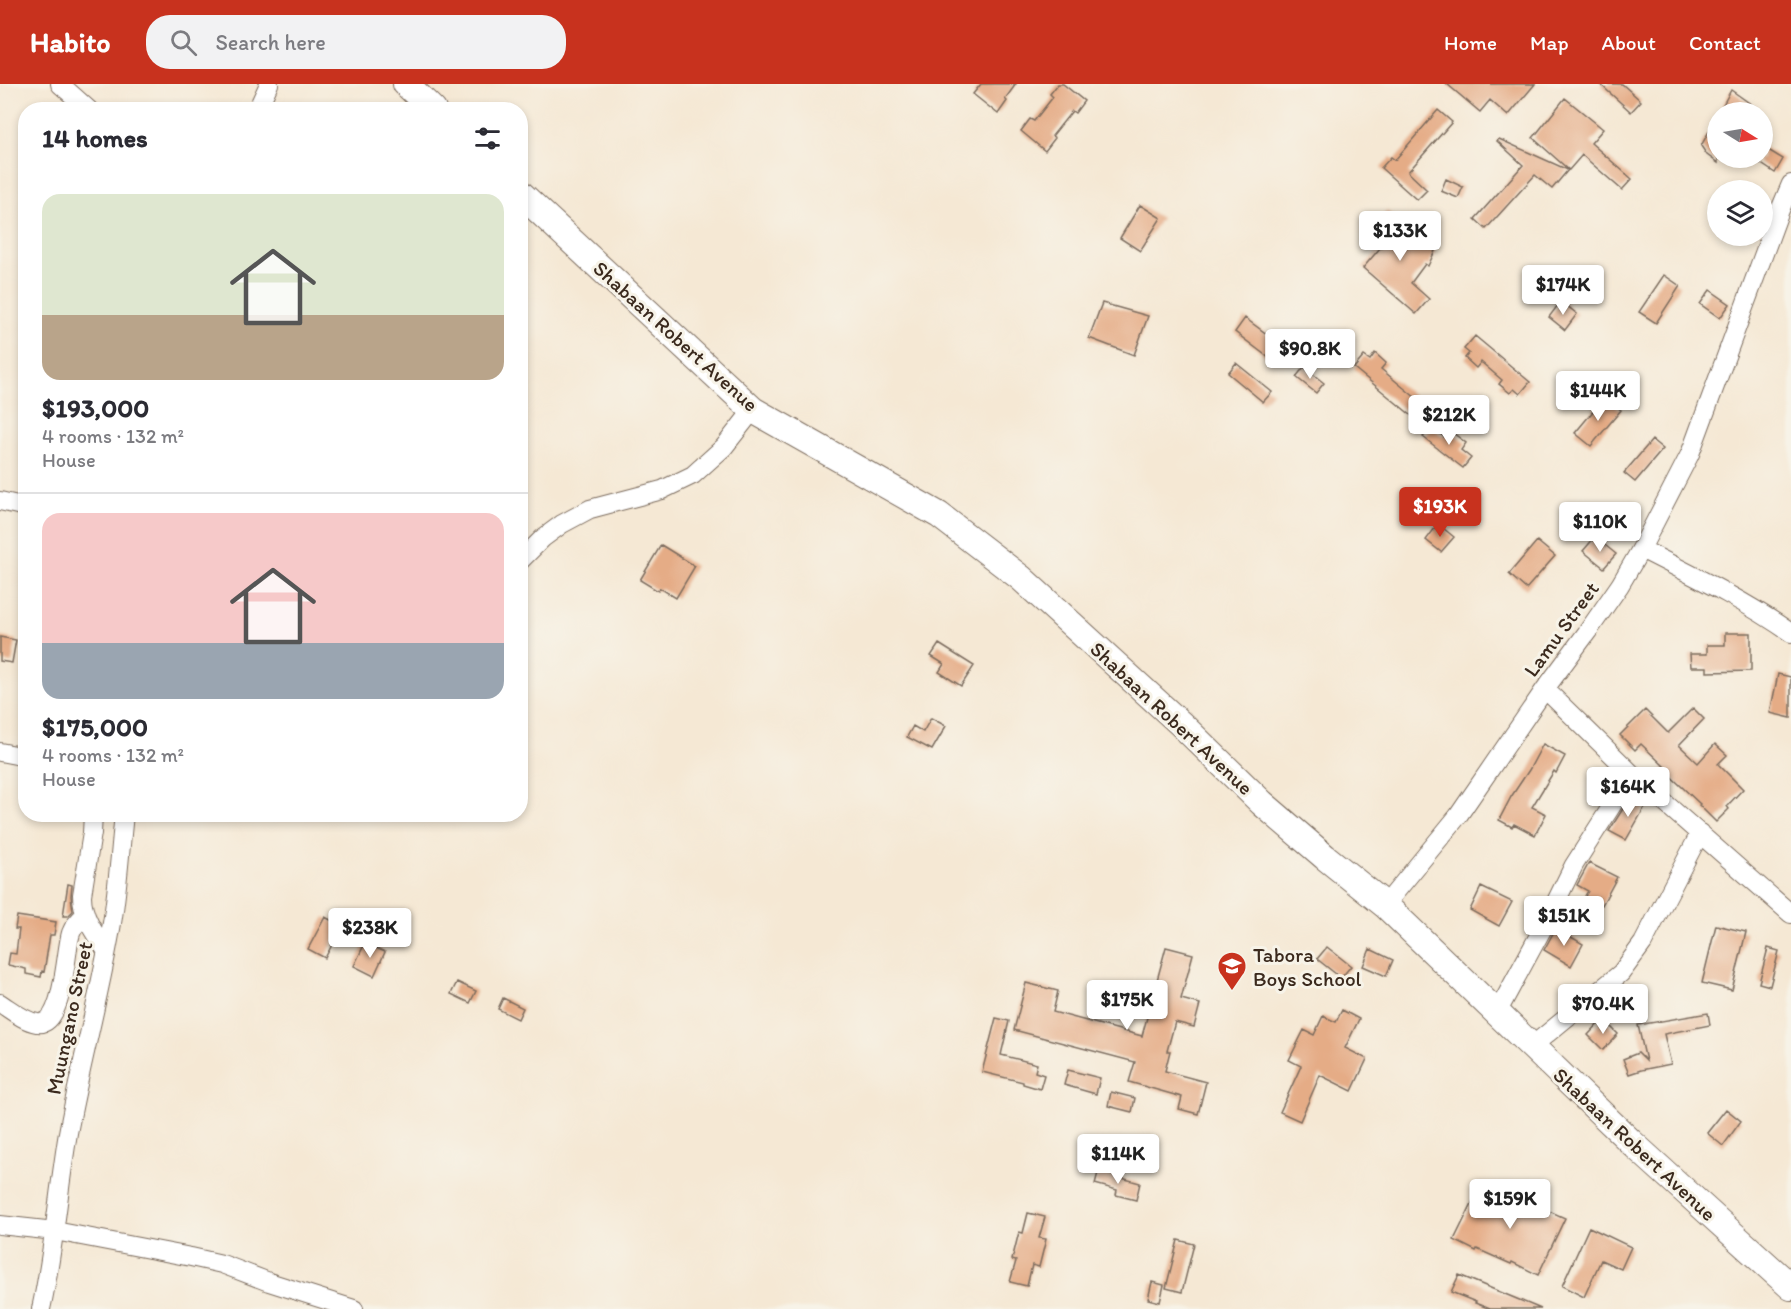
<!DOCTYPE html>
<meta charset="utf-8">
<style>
:root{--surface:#fff;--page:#f2f2f3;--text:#2b2b33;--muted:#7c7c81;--line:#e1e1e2;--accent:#c8321e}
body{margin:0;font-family:Itim,sans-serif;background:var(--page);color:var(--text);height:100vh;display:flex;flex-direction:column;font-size:22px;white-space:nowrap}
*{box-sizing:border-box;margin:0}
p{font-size:20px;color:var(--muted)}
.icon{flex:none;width:33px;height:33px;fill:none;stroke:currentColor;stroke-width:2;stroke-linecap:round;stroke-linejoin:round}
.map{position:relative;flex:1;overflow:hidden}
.details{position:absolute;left:18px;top:18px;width:510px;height:720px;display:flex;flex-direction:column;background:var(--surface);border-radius:24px;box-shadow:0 3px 9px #0003}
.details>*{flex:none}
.needle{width:39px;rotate:101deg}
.tools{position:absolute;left:1707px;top:18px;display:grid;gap:12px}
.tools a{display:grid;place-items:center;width:66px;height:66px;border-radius:50%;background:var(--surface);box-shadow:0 3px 9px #0003;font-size:30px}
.price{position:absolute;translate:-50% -51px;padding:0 14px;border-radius:6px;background:#fff;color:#222;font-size:20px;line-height:39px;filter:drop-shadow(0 2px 3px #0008)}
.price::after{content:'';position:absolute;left:50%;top:36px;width:18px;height:14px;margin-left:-9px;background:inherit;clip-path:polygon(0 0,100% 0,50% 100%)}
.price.selected{background:var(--accent);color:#fff}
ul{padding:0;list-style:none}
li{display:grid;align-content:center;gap:12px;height:318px;padding:0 24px}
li+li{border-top:2px solid var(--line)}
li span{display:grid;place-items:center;height:186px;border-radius:18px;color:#555}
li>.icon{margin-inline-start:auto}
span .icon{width:108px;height:108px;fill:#fffc;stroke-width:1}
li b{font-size:26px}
h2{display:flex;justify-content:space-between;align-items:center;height:72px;padding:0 24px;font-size:26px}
header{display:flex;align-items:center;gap:36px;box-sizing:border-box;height:84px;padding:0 30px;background:var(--accent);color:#fff}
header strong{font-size:28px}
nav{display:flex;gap:33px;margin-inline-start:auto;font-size:21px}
.search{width:420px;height:54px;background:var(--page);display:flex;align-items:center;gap:15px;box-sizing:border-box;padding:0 21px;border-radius:24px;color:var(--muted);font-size:22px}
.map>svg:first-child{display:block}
</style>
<header>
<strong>Habito</strong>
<div class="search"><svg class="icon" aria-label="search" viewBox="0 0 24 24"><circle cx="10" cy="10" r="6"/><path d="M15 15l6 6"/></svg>Search here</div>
<nav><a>Home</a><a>Map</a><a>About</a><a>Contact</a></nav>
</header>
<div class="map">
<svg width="1791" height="1225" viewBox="0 0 1791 1225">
<rect width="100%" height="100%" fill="#f7f3e8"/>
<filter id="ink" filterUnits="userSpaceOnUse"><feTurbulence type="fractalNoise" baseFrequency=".0167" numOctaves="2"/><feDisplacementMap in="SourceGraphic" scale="12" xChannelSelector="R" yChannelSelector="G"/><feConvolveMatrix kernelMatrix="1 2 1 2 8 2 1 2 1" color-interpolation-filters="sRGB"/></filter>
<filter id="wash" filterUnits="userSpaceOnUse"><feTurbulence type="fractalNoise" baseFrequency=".008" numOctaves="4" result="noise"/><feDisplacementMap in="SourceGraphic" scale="24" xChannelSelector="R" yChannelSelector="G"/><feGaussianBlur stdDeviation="1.35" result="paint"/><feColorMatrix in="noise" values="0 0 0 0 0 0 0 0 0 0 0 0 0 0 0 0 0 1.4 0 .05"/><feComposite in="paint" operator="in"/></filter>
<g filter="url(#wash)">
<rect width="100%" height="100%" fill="#f5e8d4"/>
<g id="blocks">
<!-- building -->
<path fill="#e5ac86" d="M981,0h35l-11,15 2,2 -9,13 -25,-20z
M1058,0h5l21,17 -9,12 -3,-2 -20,25 3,2 -10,13 -24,-20 9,-12 4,2 19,-24 -3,-3z
M1447,0h88l-27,32 -18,-16 -10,12z
M1600,0h22l19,17 -10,11z
M1731,6l31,22h-43z
M1565,14l38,31 -12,14 41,36 -10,11 -40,-35 -13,15 -36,-32z
M1438,26l14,12 -44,50 19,18 -10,10 -36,-32 10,-11 4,3z
M1718,31v48l-11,-8 -6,-9z
M1499,55l69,31 -16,19 -17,-14 -49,54 -11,-10 48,-54 -26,-24z
M1765,64l18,11 -8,14 -18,-12 2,-3h3v-6z
M1446,95l17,8 -5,11 -17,-7z
M1140,121l21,13 -21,33 -20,-13z
M1387,127l48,40 -7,15 -3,-2 -14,19 18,16 -13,15 -53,-46 23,-27 -9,-7 4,-6 -5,-4z
M1664,191l16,11 -24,37 -17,-11z
M1710,206l20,14 -10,14 -20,-14z
M1561,217l16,13 -12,16 -16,-13z
M1102,219l46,13 -14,39 -45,-17z
M1245,234l38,28 -10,15 -38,-29z
M1475,252l55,46 -10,12 -6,-5 -4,4 -11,-9 3,-4 -21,-18 -5,6 -11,-10 4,-5 -5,-4z
M1375,269l11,10 -5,6 41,34 -10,13 -58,-48 10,-12 6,4z
M1236,279l36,29 -9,10 -35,-29z
M1304,283l20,16 -8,10 -20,-16z
M1605,313l16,13 -30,36 -16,-13z
M1432,343l12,10 5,-7 17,13 -5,7 10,8 -8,10 -40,-31z
M1652,356l11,9 -28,33 -11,-9z
M1438,440l16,13 -13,15 -15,-12z
M1595,453l21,17 -12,14 -21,-17z
M1537,457l18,15 -29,33 -17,-15z
M661,461l34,21 -19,32 -16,-10 -2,3 -18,-11z
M1725,549h26v38l-44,1v-5h-16l-1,-13h17v-9h18z
M0,553l16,3 -4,23 -12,-2z
M939,560l35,22 -13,20 -22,-14 5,-8 -13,-8z
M1778,590l13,3v41l-21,-5z
M1693,624l11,11 -25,26 19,18 17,-19 12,11 -9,9 25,25 -16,17 2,3 -13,13 -17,-17 1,-1 -38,-36 2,-2 -23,-22 -6,6 -15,-15 25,-25 23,23z
M931,634l15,8 -14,24 -25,-13 6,-11 10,6z
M1543,660l22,12 -9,17 -2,-2 -22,36 14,7 -11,21 -21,-11 -2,3 -13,-7 12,-23 18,-27z
M1631,712l15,9 -20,35 -17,-9z
M1589,779l28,14 -15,28 -17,-9 3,-5 -11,-6z
M68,800l4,1 -1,11 2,15 -5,5h-5z
M1481,803l31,15 -13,24 -29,-16z
M17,832l39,6 -2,13h-4l-6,37 -2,-1 -1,6 -15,-3v-5l-18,-4 2,-12 6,1 3,-25h-4z
M325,833l17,9 -17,32 -17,-9z
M1716,841l30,7 -14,58 -30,-7z
M1556,844l27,16 -12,22 -27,-16z
M365,859l20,9 -11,24 -20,-10z
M1166,863l27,7 -12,45 19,5 -6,23 -19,-5 -8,29h3l-5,20 41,11 -8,32 -19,-5 3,-12 -53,-15 6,-20 -121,-32 12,-47 32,8 -5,21 89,24z
M1327,863l24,19 -10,12 -24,-19z
M1768,864l11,3 -9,35 -11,-3z
M1370,865l23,11 -7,16 -23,-10z
M457,898l19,9 -6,12 -19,-9z
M503,914l20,10 -5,11 -20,-10z
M1342,926l17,9 -14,29 22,11 -15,32 -32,-16 -20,46 -20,-9 21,-46 -12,-6 15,-30 10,5 9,-19 13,6z
M1708,929l2,12 -46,9 7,30 -30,6 -12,4 -6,-15 15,-6 8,8 -8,-36z
M996,934l13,3 -8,34 36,9 -2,8 9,3 -4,14 -17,-5v-2l-41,-10z
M1603,935l15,15 -15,16 -15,-15z
M1068,986l32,8 -4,16 -32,-9z
M1111,1008l24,6 -3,14 -24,-6z
M1726,1025l15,12 -18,25 -16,-13z
M1099,1085l16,5 -1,2 26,7 -4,17 -20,-5 1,-5 -22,-6z
M1481,1101l35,17 2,-5 47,21 -27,57 -26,-13 -1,2 -34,-15 -1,2 -22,-11z
M1028,1129l17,4 -6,21 7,1 -7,28 -7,-2 -5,21 -17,-4 6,-21 -4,-1 7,-28 4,1z
M1589,1143l42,20 -10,22 -20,-9 -17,37 -22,-11z
M1178,1156l16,4 -12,48 -16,-4z
M1459,1191l82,34h-51l-15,-6 1,-1 -25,-10z
M1152,1198l12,3 -4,17 -12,-3z"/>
</g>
</g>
<g filter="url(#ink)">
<use href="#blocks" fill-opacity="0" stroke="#7c6c5e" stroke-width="1.5"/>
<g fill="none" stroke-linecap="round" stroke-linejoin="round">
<!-- street casing -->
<g stroke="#7c6c5e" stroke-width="20">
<path id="street" d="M60,0l29,26
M257,26l12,-26
M0,417l26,6
M1641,465c51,26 103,51 150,84
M520,477l23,-23 19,-14 28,-15 72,-19 31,-15 31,-28 29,-37
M1545,605l87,85 159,140
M0,668l26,5
M93,730l-1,19 -10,62c0,21 12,38 24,55
M1385,821l73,-89 87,-127 43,-58 32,-46 21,-36 49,-95 90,-244 11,-26
M0,919c11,7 24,18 37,20 27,5 28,-72 34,-90 3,-8 8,-13 14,-18
M1497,929l47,-87 30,-61 58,-91
M1531,963l90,-74 22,-30 57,-110
M0,1141l55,6 136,26 31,7 47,18 85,27
M41,1225c13,-58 17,-117 27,-176 13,-70 32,-139 44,-210 6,-36 8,-72 12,-109"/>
</g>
<!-- secondary casing -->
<g stroke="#7c6c5e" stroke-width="28">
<path id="secondary" d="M406,0l27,26
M520,109l233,217 186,105 82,63 161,147 80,78 63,54 60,48 246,237 160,145"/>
</g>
<!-- street -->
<use href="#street" stroke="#fff" stroke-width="18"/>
<!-- secondary -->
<use href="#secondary" stroke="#fff" stroke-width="26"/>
</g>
</g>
<!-- icons -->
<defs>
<g id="school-pin" transform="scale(1.5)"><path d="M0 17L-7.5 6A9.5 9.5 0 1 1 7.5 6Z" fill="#c8321e" stroke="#f7f3e8"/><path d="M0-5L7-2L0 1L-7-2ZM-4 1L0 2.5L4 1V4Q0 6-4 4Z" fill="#fff"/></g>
</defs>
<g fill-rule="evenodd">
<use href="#school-pin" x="1232" y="882"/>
</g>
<g text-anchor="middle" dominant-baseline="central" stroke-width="6" stroke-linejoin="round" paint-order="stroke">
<!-- street labels -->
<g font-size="21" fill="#3b2a1e" stroke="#f7f3e8">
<text transform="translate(676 252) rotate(42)">Shabaan Robert Avenue</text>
<text transform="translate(1561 545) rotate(-54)">Lamu Street</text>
<text transform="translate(1172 634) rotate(43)">Shabaan Robert Avenue</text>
<text transform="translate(69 934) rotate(-78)">Muungano Street</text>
<text transform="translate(1635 1060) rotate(43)">Shabaan Robert Avenue</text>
</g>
<!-- poi labels -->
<g font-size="21" fill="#3b2a1e" stroke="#f7f3e8" text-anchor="start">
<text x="1253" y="870">Tabora<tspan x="1253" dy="24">Boys School</tspan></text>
</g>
</g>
</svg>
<div class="tools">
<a><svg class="needle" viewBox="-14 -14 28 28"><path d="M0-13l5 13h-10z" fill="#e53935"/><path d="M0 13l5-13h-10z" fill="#7c7c81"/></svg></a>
<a><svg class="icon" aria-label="layers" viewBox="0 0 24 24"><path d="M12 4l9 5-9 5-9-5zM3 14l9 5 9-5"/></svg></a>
</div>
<b class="price" style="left:1400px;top:178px">$133K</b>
<b class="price" style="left:1563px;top:232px">$174K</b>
<b class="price" style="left:1310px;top:296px">$90.8K</b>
<b class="price" style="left:1598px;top:338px">$144K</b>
<b class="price" style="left:1449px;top:362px">$212K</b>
<b class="price selected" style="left:1440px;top:454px">$193K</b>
<b class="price" style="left:1600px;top:469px">$110K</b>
<b class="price" style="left:1628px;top:734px">$164K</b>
<b class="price" style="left:1564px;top:863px">$151K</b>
<b class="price" style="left:370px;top:875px">$238K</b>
<b class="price" style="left:1127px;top:947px">$175K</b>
<b class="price" style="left:1603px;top:951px">$70.4K</b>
<b class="price" style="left:1118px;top:1101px">$114K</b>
<b class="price" style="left:1510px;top:1146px">$159K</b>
<section class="details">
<h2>14 homes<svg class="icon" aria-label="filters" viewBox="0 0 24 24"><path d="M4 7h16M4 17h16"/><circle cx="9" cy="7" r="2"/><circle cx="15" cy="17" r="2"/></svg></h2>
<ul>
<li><span style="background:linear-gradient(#dfe7d0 65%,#b9a48a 0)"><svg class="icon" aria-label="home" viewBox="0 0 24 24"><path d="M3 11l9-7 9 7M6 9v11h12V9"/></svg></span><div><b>$193,000</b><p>4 rooms · 132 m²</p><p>House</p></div></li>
<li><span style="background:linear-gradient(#f6c9c9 70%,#9aa5b1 0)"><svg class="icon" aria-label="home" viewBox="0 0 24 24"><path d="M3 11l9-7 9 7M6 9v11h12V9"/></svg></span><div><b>$175,000</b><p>4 rooms · 132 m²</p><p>House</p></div></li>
</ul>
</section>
</div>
